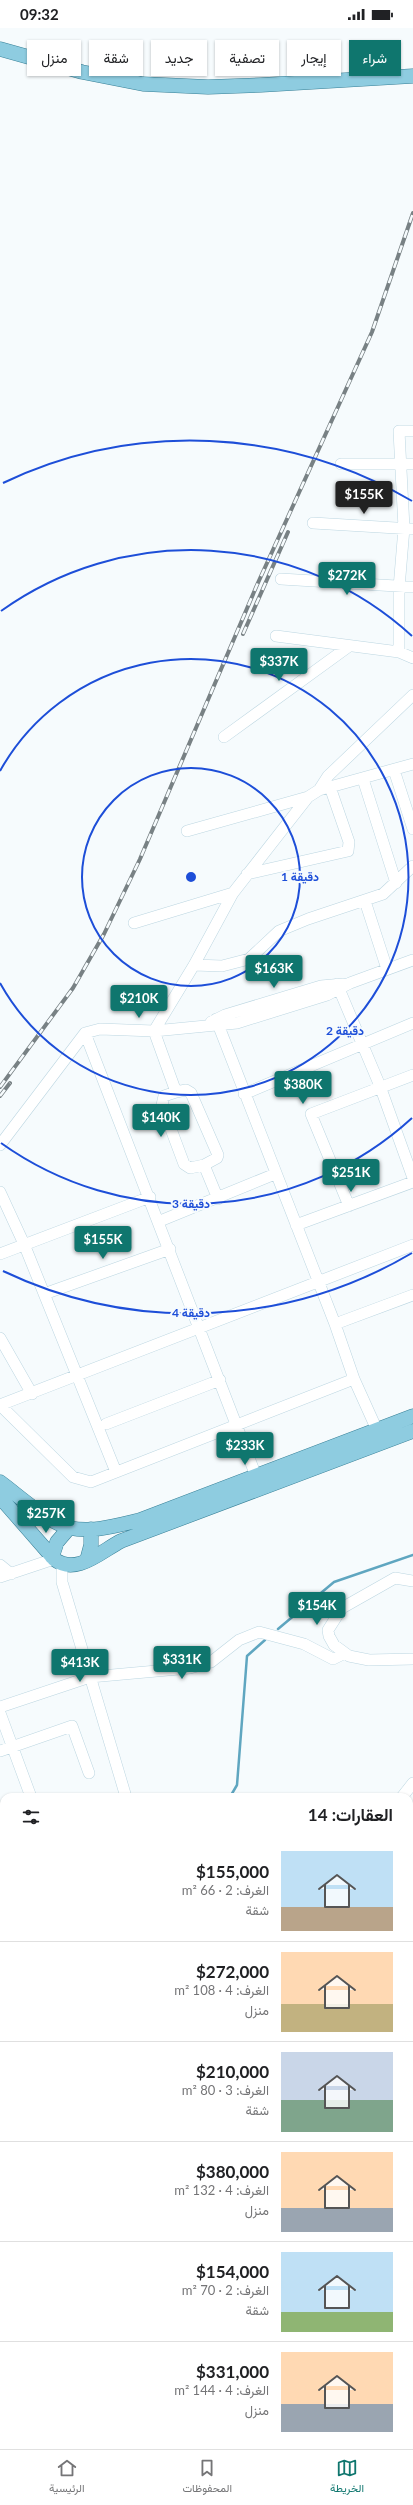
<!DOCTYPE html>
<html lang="ar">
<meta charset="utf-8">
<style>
:root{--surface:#fff;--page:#f2f2f2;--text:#202124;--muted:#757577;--line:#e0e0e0;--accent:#0f766e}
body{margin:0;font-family:Lato,Vazirmatn,sans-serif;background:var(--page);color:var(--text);direction:rtl;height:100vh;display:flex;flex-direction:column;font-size:15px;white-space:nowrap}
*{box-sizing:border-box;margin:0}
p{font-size:13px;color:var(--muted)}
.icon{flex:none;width:22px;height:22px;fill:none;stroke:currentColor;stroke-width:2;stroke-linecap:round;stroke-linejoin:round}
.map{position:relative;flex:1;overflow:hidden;direction:ltr}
.side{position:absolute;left:0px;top:1765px;width:413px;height:656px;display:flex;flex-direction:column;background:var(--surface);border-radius:12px 12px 0 0;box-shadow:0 1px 3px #0004;direction:rtl}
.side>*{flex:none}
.banner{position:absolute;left:12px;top:12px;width:389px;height:36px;direction:rtl;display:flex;gap:8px}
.price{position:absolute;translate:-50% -34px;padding:0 9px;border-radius:4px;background:var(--accent);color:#fff;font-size:13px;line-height:26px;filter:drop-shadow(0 1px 2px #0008)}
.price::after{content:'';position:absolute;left:50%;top:24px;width:12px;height:9px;margin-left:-6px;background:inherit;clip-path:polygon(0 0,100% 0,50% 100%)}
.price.on{background:#222;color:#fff}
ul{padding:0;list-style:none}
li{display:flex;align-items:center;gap:12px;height:100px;padding:0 20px}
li+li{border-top:1px solid var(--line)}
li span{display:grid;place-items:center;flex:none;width:112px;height:80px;border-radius:0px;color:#555}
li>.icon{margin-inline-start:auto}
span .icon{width:48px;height:48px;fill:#fffc;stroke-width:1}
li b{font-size:17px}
h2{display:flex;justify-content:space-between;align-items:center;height:48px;padding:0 20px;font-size:17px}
.chip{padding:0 14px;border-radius:0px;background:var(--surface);box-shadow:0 1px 3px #0004;font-size:14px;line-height:36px}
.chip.on{background:var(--accent);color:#fff}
.status{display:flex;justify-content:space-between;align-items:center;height:28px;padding:0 20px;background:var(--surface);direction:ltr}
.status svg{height:11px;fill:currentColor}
.menu{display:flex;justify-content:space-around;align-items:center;height:56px;border-top:1px solid var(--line);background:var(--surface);font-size:11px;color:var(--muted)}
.menu a{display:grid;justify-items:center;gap:2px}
.menu .on{color:var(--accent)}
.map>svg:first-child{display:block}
</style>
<div class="status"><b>09:32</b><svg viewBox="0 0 49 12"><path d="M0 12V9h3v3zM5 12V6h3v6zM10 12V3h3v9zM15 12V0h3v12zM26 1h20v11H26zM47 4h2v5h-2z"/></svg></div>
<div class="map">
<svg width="413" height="2421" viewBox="0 0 413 2421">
<rect width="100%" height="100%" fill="#f6fbfd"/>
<!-- built -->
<path fill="#dff4fd" d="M413,2243v178h-22v-4h18v-173z"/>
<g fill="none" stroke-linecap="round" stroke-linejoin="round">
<!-- stream -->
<path stroke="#5fa6c0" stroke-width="2.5" d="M278,1601l56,-47 79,-27
M230,1769l7,-12 10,-129 18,-16
M0,1889l4,-1"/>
<!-- minor casing -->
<g stroke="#bcd6e1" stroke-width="12">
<path id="minor" d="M341,436h72
M313,495l100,6
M281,551l132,8
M276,608l123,16 14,6
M399,624v-64l5,-60 -5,-97h14
M224,709l124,-90
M394,742l19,59
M363,751l33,104
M319,762l9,-14 85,-81
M187,803l121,-34
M247,846l101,-23 1,-9 -19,-55
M365,873l22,68
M134,895l99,-30
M194,937l28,1 27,-7 30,-28 29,-12 75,-25 30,-28
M337,956l43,102 33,92
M216,991l119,305 19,55 23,51
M211,994l14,-7 96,-29 22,-2
M85,1005l171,443
M176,1064l-12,4 -2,9 22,59 6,4 14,-3
M244,1066l169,-71
M0,1117l85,-112 15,-4 54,2 83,-8 90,-28 23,-12 63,-23
M0,1164l24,52 92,228
M218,1171l-14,-34 13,-7 1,-3 -27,-62 -5,-3 -10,2 -22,-61 40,-66 39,-72 75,-96 11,-7 94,-26
M349,1178l-38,-92 102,-39
M160,1193l115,-47
M296,1197l117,-43
M0,1226l150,-57
M44,1266l126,-45
M335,1296l78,-29
M0,1310l32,56
M0,1377l413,-160
M0,1377l73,72 18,5 263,-103
M106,1396l114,-44
M62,1536v18l64,215
M0,1537l11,9
M0,1549l54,-18
M413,1553l-18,-3 -53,30 -14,22 1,6 5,9 15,11 20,4 44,-1
M0,1679l90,-30 100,-9 21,-6 28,-22 20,-8 45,12 29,15 12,-6
M0,1685l31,84
M0,1723l72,-25 17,47
M402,1769l11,-14
M409,1803l4,2
M0,1822l4,-1
M409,1859l4,2
M409,2014h4
M409,2050h4
M409,2182l4,-1
M409,2237h4
M155,2417v4
M200,2417v4
M102,2421v-4
M236,2421v-4
M381,2421v-4"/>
</g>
<!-- major casing -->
<g stroke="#388097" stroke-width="15">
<path id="major" d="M0,21l82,23 61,12 65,3 53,-2 152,-9
M0,1454c19,14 47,40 70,46 23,5 48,-3 70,-8l273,-104
M0,1469l54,62c22,17 46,-7 67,-18l292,-110
M52,1529l5,-15 12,-14
M87,1532l4,-15v-16"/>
</g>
<!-- minor -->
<use href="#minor" stroke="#fff" stroke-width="11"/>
<!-- major -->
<use href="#major" stroke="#8ecce0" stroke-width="14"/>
<!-- rail casing -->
<g stroke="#788184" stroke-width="4">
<path id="rail" d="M243,606l45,-102
M0,1059l73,-99 31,-54 36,-75 117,-274 115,-253 41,-119
M0,1068l10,-13"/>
</g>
<!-- rail -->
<use href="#rail" stroke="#f6fbfd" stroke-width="2.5" stroke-dasharray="8" stroke-linecap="butt"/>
</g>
<!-- distance rings -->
<g fill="none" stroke="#1d4ed8" stroke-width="2">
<circle cx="191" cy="849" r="109"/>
<path d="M0 743A218 218 0 1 1 0 955"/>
<path d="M412 1090A327 327 0 0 1 1 1115M1 583A327 327 0 0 1 412 608"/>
<path d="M412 1225A436 436 0 0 1 3 1243M3 455A436 436 0 0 1 412 473"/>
</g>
<circle cx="191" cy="849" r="6" fill="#1d4ed8" stroke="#f6fbfd" stroke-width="2"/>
<g font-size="12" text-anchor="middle" font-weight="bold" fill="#1d4ed8" stroke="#f6fbfd" stroke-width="4" stroke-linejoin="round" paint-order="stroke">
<text x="300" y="853">1 دقيقة</text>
<text x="345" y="1007">2 دقيقة</text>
<text x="191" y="1180">3 دقيقة</text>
<text x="191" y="1289">4 دقيقة</text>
</g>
</svg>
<b class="price on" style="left:364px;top:487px">$155K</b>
<b class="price" style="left:347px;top:568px">$272K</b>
<b class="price" style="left:279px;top:654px">$337K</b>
<b class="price" style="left:274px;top:961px">$163K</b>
<b class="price" style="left:139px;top:991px">$210K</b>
<b class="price" style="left:303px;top:1077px">$380K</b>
<b class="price" style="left:161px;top:1110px">$140K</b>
<b class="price" style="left:351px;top:1165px">$251K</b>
<b class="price" style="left:103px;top:1232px">$155K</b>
<b class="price" style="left:245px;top:1438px">$233K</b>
<b class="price" style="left:46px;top:1506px">$257K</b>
<b class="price" style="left:317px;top:1598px">$154K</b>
<b class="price" style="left:182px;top:1652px">$331K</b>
<b class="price" style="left:80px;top:1655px">$413K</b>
<div class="banner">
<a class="chip on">شراء</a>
<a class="chip">إيجار</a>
<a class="chip">تصفية</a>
<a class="chip">جديد</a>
<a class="chip">شقة</a>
<a class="chip">منزل</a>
</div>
<section class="side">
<h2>العقارات: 14<svg class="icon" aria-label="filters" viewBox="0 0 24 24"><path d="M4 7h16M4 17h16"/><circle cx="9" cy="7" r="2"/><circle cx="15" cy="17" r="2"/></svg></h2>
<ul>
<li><span style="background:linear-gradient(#bfe0f5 70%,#b9a48a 0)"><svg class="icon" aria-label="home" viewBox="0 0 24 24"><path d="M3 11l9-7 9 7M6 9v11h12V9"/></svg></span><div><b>$155,000</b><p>الغرف: 2 · 66 m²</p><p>شقة</p></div></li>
<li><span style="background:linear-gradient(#ffd9b3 65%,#c2b280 0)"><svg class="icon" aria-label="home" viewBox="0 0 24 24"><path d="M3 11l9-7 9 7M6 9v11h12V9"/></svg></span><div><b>$272,000</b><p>الغرف: 4 · 108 m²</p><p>منزل</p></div></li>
<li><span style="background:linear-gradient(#c9d6e8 60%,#7fa58c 0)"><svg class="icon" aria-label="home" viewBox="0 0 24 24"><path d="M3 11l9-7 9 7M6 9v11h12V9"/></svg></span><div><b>$210,000</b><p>الغرف: 3 · 80 m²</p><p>شقة</p></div></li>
<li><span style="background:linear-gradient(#ffd9b3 70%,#9aa5b1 0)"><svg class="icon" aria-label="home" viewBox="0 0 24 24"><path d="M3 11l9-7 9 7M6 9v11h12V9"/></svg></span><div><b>$380,000</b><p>الغرف: 4 · 132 m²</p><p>منزل</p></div></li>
<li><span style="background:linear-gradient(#bfe0f5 75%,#8fb573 0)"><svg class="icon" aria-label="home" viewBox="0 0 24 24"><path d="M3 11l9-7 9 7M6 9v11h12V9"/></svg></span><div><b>$154,000</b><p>الغرف: 2 · 70 m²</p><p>شقة</p></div></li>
<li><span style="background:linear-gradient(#ffd9b3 65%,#9aa5b1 0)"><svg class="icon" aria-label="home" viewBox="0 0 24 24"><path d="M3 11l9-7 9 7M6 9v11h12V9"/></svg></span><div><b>$331,000</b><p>الغرف: 4 · 144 m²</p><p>منزل</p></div></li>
</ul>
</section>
</div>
<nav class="menu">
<a class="on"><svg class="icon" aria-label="map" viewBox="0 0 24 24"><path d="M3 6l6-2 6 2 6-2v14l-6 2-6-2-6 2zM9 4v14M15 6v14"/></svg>الخريطة</a>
<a><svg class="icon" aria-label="saved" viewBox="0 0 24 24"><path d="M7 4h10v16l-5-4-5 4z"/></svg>المحفوظات</a>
<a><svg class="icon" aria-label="home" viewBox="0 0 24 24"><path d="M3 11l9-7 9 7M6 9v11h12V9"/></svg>الرئيسية</a>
</nav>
